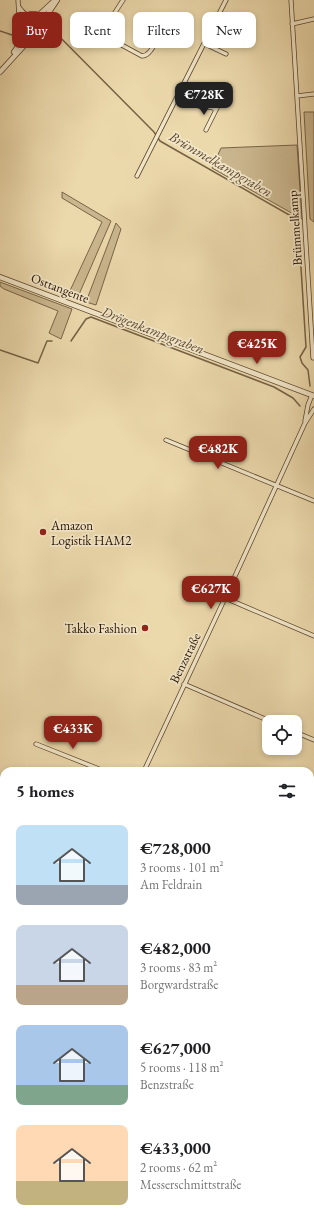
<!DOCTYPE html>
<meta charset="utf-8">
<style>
:root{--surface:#fff;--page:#f2f2f2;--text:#202124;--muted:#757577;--accent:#8f2418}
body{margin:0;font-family:"EB Garamond",serif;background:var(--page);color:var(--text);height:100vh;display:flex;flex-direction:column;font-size:15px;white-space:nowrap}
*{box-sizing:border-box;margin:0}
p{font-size:13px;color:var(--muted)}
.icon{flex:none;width:22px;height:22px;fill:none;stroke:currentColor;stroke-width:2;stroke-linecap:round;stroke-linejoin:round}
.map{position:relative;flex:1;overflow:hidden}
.side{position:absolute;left:0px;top:767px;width:314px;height:456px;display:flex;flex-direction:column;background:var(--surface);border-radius:12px 12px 0 0;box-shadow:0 2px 6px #0003}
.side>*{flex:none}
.hud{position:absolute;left:12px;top:12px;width:290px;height:36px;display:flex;gap:8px}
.controls{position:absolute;left:262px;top:715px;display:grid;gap:8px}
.controls a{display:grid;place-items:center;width:40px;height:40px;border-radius:8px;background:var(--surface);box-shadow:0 2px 6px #0003;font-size:20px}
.price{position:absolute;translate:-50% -34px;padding:0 9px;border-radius:8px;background:var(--accent);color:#fff;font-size:13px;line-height:26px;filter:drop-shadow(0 1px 2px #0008)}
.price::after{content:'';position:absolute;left:50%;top:24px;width:12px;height:9px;margin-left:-6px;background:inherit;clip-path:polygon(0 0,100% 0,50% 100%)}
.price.current{background:#222;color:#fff}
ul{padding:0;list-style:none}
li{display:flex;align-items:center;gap:12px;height:100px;padding:0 16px}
li span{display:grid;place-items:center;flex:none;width:112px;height:80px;border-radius:8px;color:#555}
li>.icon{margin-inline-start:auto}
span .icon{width:48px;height:48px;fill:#fffc;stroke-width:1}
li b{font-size:17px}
h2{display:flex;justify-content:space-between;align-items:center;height:48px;padding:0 16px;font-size:17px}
.pill{padding:0 14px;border-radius:8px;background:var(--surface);box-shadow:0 2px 6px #0003;font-size:14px;line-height:36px}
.pill.current{background:var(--accent);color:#fff}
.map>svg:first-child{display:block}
</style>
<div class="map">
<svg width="314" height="1223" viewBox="0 0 314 1223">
<rect width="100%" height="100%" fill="#ebd8ab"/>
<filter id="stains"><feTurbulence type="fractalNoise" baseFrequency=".005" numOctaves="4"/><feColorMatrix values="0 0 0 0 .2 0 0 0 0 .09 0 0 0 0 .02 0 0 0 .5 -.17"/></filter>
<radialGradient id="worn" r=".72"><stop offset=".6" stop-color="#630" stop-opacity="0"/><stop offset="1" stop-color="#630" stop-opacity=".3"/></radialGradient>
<!-- green -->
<path fill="#cab68e" stroke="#796448" d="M304,112h10v110l-4,-3z
M297,145l5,74 -90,-51 9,-20z
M62,192l49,29 -34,78 -9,-4 34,-73 -40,-24z
M116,223l5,6 -25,76 -10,-3z
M0,282l72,27 -11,30 -12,-6 9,-22 -54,-22 -4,-3z
M310,870l4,3v67l-4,-2z
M314,946v86l-4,7v-85z
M37,1219h45v4h-48l4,-2z
M89,1219h67l7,4h-73z"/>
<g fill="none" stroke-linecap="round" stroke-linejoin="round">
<!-- stream -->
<path stroke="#756144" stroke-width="1.5" d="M39,16l115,116 6,9 138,79 8,127 -6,10 2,6 6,7 2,16
M0,31l21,7
M25,34l12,-16
M71,341l15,-22 5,-2 183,70 19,11 7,8
M0,350l38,13 9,-22h5"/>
<!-- minor casing -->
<g stroke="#59442c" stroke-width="5">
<path id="minor" d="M18,0l1,16 3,6
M123,0l-9,14 -9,20v2l37,20c11,0 19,-26 20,-36
M291,0l22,358
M19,7l4,5 5,4
M292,24l22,-5
M44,28l12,15
M37,37l19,6
M205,44l21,10
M178,96l25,12 9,-1 4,3 11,-22
M297,96l17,-2
M206,130l10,-20
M137,176l89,-176
M305,421l3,-16 4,-10
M166,440l148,61
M225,598l89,38
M184,684l88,38
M295,732l19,8
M36,744l68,27
M144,771l81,-173 80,-175 9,-14
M310,827l4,-8"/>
</g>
<!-- tertiary casing -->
<g stroke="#59442c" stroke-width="6">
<path id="tertiary" d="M21 26a12 12 0 1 1 24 0a12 12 0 1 1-24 0Z
M38,16l15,-14
M43,21l14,-21
M14,52l8,-11 2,-7
M0,72l31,-34
M0,277l314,119"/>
</g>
<!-- motorway casing -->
<g stroke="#281201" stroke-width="8">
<path id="motorway" d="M310,1062l4,-8
M310,1077l4,-8
M222,1223l3,-4
M231,1223l2,-4"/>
</g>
<!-- minor -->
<use href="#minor" stroke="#f2e6c8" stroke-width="3.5"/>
<!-- tertiary -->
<use href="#tertiary" stroke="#f2e6c8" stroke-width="4.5"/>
<!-- motorway -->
<use href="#motorway" stroke="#ebd8ab" stroke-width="6"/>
</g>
<!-- markers -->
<g fill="#8f2418" stroke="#f2e6c8" stroke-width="1.5">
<circle cx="43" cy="532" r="4"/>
<circle cx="145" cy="628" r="4"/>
</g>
<g text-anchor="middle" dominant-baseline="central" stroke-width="3.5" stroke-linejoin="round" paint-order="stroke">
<!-- street labels -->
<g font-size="13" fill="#281201" stroke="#f2e6c8">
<text transform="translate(295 228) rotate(-94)">Brümmelkamp</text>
<text transform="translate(60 288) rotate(21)">Osttangente</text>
<text transform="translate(185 658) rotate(-64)">Benzstraße</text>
</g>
<!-- poi labels -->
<g font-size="13" fill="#281201" stroke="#f2e6c8" text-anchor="start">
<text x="51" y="525">Amazon<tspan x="51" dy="15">Logistik HAM2</tspan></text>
<text x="137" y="628" text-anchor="end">Takko Fashion</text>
</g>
<!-- water labels -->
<g font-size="14" font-style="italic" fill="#5c462e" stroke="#f2e6c8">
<text transform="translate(221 164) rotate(30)">Brümmelkampgraben</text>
<text transform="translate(153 330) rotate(21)">Drögenkampsgraben</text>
</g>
</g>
<rect width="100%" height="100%" filter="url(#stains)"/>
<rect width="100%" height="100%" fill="url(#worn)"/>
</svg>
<div class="controls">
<a><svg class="icon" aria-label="locate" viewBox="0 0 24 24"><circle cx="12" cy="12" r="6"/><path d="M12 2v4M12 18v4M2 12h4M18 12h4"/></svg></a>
</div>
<b class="price current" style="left:204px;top:116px">€728K</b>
<b class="price" style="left:257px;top:365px">€425K</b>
<b class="price" style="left:218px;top:470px">€482K</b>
<b class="price" style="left:211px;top:610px">€627K</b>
<b class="price" style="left:73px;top:750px">€433K</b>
<div class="hud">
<a class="pill current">Buy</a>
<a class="pill">Rent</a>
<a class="pill">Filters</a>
<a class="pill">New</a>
</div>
<section class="side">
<h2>5 homes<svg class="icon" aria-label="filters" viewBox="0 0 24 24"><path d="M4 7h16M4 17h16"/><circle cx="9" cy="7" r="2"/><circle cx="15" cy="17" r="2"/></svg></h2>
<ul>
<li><span style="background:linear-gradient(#bfe0f5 75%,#9aa5b1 0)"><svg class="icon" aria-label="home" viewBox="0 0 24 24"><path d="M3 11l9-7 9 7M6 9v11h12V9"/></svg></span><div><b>€728,000</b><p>3 rooms · 101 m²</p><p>Am Feldrain</p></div></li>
<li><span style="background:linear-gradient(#c9d6e8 75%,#b9a48a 0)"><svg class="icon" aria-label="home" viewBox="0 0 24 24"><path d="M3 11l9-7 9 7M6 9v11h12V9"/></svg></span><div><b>€482,000</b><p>3 rooms · 83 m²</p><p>Borgwardstraße</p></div></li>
<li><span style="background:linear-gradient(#a9c7e8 75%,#7fa58c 0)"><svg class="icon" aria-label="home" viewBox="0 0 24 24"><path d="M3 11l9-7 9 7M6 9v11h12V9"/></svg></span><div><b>€627,000</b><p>5 rooms · 118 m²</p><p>Benzstraße</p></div></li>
<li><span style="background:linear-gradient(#ffd9b3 70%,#c2b280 0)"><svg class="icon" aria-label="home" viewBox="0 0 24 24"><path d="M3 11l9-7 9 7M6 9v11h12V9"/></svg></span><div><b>€433,000</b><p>2 rooms · 62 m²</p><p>Messerschmittstraße</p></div></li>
</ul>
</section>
</div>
